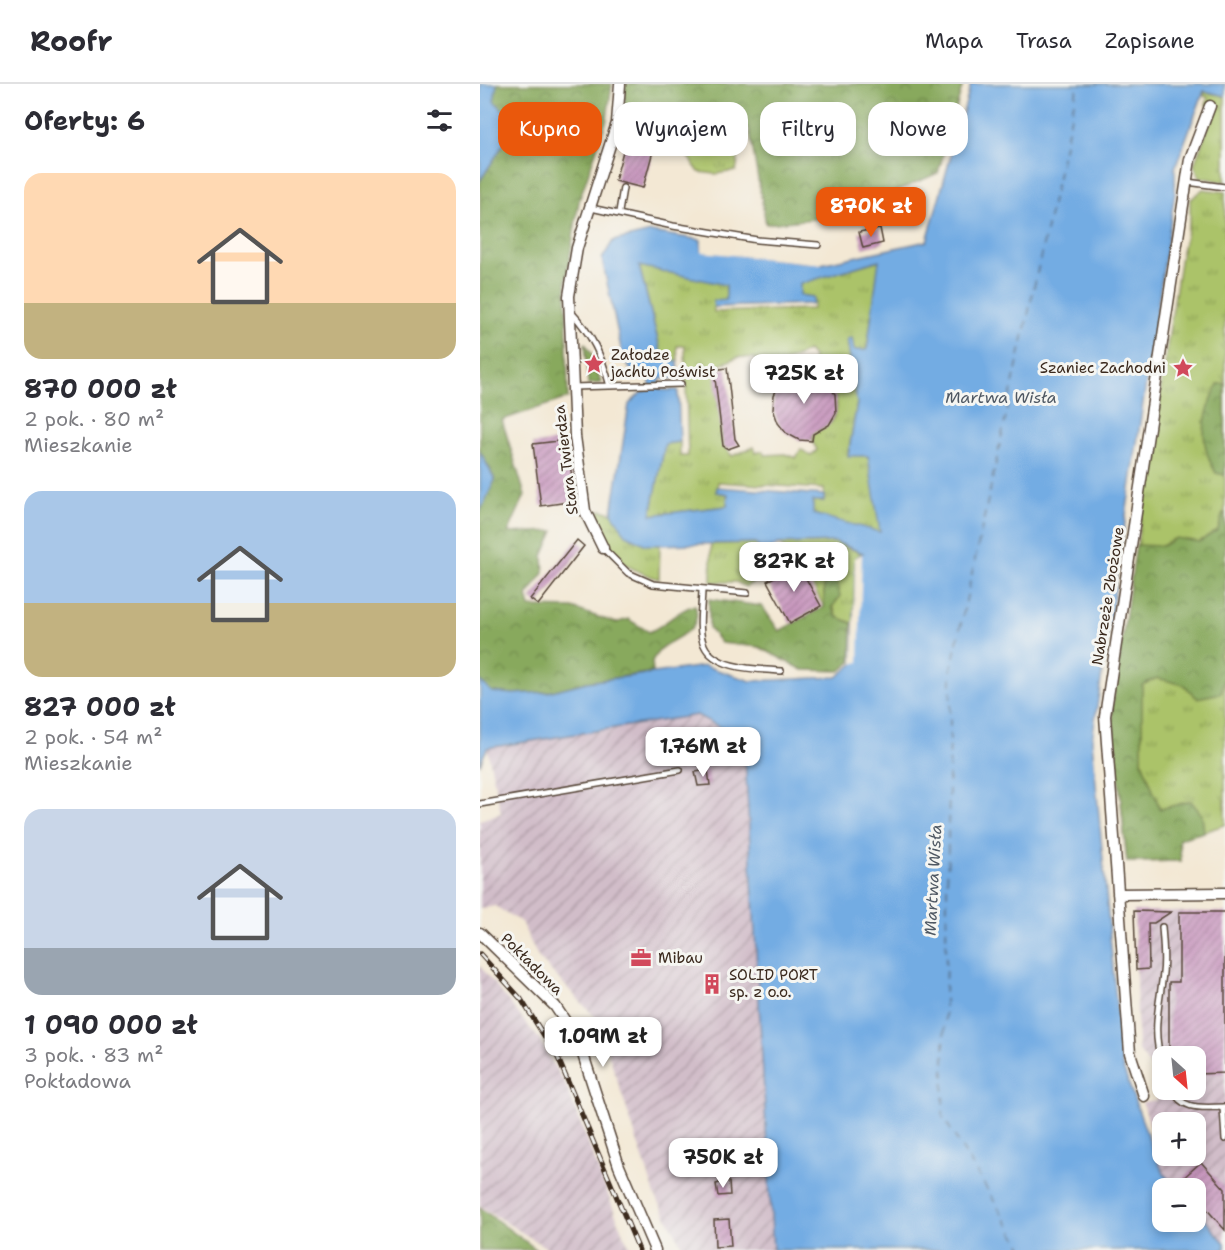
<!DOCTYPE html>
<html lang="pl">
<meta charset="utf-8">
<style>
:root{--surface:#fff;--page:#f2f2f3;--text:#2b2b33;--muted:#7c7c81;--line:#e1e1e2;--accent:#ea580c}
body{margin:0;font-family:"Shantell Sans",sans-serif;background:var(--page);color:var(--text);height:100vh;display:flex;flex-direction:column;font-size:22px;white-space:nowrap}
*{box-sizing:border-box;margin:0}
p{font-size:20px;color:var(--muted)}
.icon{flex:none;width:33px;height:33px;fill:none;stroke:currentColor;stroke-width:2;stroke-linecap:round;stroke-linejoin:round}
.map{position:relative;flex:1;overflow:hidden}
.sheet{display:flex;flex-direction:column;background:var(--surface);width:480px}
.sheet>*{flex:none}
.hud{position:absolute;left:18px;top:18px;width:570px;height:54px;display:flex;gap:12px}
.needle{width:39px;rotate:153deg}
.buttons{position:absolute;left:672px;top:962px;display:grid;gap:12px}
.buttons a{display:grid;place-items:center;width:54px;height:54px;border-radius:12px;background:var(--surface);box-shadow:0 3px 9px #0003;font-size:30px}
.price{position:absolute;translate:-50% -51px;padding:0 14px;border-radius:12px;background:#fff;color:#222;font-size:20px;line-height:39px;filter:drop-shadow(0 2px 3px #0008)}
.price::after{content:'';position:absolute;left:50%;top:36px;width:18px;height:14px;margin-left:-9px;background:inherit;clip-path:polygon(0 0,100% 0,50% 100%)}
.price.current{background:var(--accent);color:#fff}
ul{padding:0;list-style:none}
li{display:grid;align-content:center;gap:12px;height:318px;padding:0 24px}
li span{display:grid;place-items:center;height:186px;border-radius:18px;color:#555}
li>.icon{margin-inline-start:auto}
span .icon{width:108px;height:108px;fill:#fffc;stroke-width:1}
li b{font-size:26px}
h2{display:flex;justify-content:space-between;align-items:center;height:72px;padding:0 24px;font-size:26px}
.chip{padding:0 21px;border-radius:18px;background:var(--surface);box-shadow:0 3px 9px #0003;font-size:21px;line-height:54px}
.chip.current{background:var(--accent);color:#fff}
header{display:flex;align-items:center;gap:36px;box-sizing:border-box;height:84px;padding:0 30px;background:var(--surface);border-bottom:2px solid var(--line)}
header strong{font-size:28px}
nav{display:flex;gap:33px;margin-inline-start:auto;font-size:21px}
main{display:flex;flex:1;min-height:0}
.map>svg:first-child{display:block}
</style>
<header>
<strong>Roofr</strong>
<nav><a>Mapa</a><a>Trasa</a><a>Zapisane</a></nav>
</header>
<main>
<section class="sheet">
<h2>Oferty: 6<svg class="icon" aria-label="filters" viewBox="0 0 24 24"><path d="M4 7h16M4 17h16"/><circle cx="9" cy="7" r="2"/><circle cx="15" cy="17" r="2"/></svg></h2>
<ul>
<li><span style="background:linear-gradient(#ffd9b3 70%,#c2b280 0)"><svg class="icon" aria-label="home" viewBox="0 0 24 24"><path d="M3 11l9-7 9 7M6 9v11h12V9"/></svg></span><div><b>870 000 zł</b><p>2 pok. · 80 m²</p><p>Mieszkanie</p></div></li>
<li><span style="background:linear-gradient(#a9c7e8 60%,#c2b280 0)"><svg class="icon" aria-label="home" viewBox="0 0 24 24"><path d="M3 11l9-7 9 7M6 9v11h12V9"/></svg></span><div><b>827 000 zł</b><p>2 pok. · 54 m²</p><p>Mieszkanie</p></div></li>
<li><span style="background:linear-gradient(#c9d6e8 75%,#9aa5b1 0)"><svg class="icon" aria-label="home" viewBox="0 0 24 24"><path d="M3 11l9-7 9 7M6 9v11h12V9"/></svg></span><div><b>1 090 000 zł</b><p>3 pok. · 83 m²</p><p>Pokładowa</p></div></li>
</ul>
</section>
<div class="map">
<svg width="745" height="1166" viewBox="0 0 745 1166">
<defs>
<pattern id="industrial-furrows" width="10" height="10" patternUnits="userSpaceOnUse" patternTransform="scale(1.5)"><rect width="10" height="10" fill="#d1bdc9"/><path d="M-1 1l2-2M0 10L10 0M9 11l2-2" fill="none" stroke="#ab9aa3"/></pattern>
<pattern id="grass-tufts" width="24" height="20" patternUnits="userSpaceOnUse" patternTransform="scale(1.5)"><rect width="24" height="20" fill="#abc369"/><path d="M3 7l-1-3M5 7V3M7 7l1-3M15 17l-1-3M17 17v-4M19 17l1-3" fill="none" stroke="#8c9f56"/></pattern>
<pattern id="forest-crowns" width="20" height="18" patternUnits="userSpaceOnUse" patternTransform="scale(1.5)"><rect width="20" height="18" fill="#88a95d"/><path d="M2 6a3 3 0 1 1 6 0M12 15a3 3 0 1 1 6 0" fill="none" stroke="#708a4c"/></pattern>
<pattern id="building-hatch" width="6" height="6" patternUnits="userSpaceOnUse" patternTransform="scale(1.5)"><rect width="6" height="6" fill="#c795bd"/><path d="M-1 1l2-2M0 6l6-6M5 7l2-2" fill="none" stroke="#a37a99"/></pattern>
</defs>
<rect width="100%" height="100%" fill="#f6f6f2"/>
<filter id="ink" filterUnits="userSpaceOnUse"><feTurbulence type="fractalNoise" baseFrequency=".0167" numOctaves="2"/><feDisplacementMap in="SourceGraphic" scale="12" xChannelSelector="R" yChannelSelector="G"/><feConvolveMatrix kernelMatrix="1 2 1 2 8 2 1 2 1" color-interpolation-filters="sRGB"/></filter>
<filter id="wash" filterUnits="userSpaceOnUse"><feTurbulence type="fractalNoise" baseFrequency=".008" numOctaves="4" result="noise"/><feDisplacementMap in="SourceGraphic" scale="24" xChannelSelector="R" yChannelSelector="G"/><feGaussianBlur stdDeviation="1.35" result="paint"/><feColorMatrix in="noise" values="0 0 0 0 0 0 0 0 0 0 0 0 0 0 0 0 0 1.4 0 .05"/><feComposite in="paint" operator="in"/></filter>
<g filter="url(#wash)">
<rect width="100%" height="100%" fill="#f3e8d4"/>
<!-- industrial -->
<path fill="url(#industrial-furrows)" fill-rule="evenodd" d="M217,631l47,25 29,510h-93l2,-4 -27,-51 -58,-176 -59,-62 -17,-35 -26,-16 -15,3v-89l21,-7 -14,-65z
M654,827l91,1v331l-29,-34v-21h-20l-11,-13 -9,-19 4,-2 -18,-52 15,-2 -1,-26 -18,-24zM682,972h34v33h-34zM682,1038h34v33h-34z
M0,882l59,73 27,47 58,150 8,14h-82l-70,-44z"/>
<!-- grass -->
<path fill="url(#grass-tufts)" stroke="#737644" stroke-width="1.5" fill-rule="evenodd" d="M725,8l20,4v86l-25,-5 -6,-12 21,-56 -9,-4 2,-7 -4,-2z
M196,26c12,1 26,0 38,3 22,6 27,40 22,58l-21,3 -16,-2 -13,-18 -4,-19 -12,-17z
M723,105l22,3v633l-46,14 2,22 -54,1 -15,-153 69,-454 9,-36v-19z
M400,176l-13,90h-13l-7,-11 10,64 -9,52 20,1 13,77 -69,-19 1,-13h11v-12l-106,-7 -1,10 11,2 -1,12 -76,9 14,-71 15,-2v14h8l-3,-110h-8l1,15 -15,-1 -24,-95 87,20 1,15 -13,1v11l99,-3v-11l-13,-2 -1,-12zM328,267l5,6 -2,12h6l1,10c17,9 25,26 13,44l-18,10 -1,8 5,9 -7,6 -9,-7 -5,9 -11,-4 -21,1 -1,-4 -7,2 -2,-6 -22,9 -9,-11 -8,-78 23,-10 16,1 17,14 5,-6z
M121,426l11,3c14,22 21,32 48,31l-1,35c-39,-12 -54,-26 -69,-63z
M355,458l28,12 -8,5 -1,65 -17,-7 -13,-35v25l-26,-50 -20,-13z
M275,459l9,12 3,17 -21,15 -10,-5h-25v-38z"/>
<!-- forest -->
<path fill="url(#forest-crowns)" stroke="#626a3e" stroke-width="1.5" d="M17,0h115l-5,35 -28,82 -13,80 2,117 -66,22 23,75 -17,38 46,-2 -11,25 1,17 -17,23 3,11 42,1 44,15 12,-4 21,13c17,-7 28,-22 46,-27 8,25 -15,30 -31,41 -5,4 -9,10 -12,15l1,11 -66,10 -39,10 -35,2 -21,-2 -12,-11v-169l15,-32 -15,-29v-270l37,-57 -24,-23z
M145,0h338l-25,89 -76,33 -39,12 -57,6 -17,-96 -20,-3 -12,-11 -41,-4 -17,18 -31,-9 -4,-2z
M105,259l9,14 7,26 -13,1z
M738,300h7v91l-9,-2c-19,-32 -13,-56 2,-89z
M743,429h2v130l-6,13c6,14 6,22 2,37l-24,5 -13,-13 -27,-7 -15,7v76l18,48 31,-8 11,14 2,17 -25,7 2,22 -54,1 -15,-153 24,-164 26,1 14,-8 23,4 19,-12z
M356,490l4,23 -8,10 5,10 15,6 -1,39 -11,9 -37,-1 -44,-23 -38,-4 -12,-15v-29l53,7 17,25 45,-24v-25z
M0,1124l3,2 54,40h-57z"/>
<!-- water -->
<path fill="#73ace3" stroke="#576b80" stroke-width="1.5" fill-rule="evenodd" d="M0,0h17l-3,17 23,22 -37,58z
M491,0h254v12l-21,-5 -29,77v24l-83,548 30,325 33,91 10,19 11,13h-14v33h34v-12l29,34v7h-452l-29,-510 -47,-25 -210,33 -7,17v-84l12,11 21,2 35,-2 39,-10 118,-16 46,15 86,-4 16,-13 2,-106 8,-5 -28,-11 -57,2 -14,11 -9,-12 -109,2 -20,-10 -14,-22 17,-109 13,-12 8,-2v-11l-17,-4 -11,-22 -20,-94 11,-18 38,-9 50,8v11l120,13 106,-23zM399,176l-12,90h-13l-2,-12 -5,1 10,64 -9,53h20l12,76 -67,-18v-13h11v-6l-107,-8 -1,5 12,2 -1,12 -76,9 14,-71 15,-2 -2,-52h-18v-11l18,-1v-17l-15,-1 -24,-94 87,19v15l-13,1 1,6 99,-3v-7l-13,-2v-11z
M0,367l15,29 -15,32z"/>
<!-- pier -->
<path fill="#f3e8d4" d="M221,162l3,3 117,12v3l-120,-12z
M382,470l-3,108 -6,2 2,-106z"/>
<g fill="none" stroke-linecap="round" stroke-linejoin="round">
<!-- ferry -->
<path stroke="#4f5863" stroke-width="1.5" stroke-dasharray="8 6" stroke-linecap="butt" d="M544,1166l-81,-133 8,-447 127,-586"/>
</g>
<g id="blocks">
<!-- building -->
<path fill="url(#building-hatch)" d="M149,45l28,7 -14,52 -28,-7z
M400,144l3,15 -20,5 -4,-16z
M247,284l8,71 4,6 -11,4 -5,-3 -9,-76z
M337,285l1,9 10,7 7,9 1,19 -7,12 -16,9 -1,7 -13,-1 -13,-7 -8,-10 -5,-14 1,-14 5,-10 10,-10 13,-5z
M87,356l8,61 -34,5 -8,-62z
M97,456l7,6 -46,59 -8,-6z
M318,480l23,42 -31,17 -23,-42z
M228,686l2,15 -12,1 -3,-14z
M654,827l37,1 -17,11h-6l1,46 -13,1z
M699,828h46v161l-29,1v-18l-27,-4v-70h10z
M721,1078l24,27v41l-29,-33v-9h-9l-7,-7z
M246,1097l3,1 1,13 -12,1 -2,-12z
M249,1135l2,27 -16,1 -1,-27z"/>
</g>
</g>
<g filter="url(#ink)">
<use href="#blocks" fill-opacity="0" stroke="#574639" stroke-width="1.5"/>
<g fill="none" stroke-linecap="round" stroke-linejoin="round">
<!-- lane casing -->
<g stroke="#574639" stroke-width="8">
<path id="lane" d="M707,98l38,5
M111,124l82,18 84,14 61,5
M139,128l4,-24
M91,228c21,22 31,45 39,74
M93,303l108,-3
M123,464l25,25 25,11 94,9
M222,505c0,17 -5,40 2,56 11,25 54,24 77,26
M0,720l200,-34
M682,843c1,15 3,31 1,46 -3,30 -12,59 -1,88
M693,1005c8,23 32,18 52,18
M743,1023l2,32"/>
</g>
<!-- street casing -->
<g stroke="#574639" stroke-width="13">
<path id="street" d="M123,464l-18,-37 -10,-75 -6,-140 8,-48 40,-125 3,-39
M638,810l107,-1
M0,849l75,73 24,36 40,124 36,84
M664,1012l-14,-43 -25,-337 85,-557 20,-53"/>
</g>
<!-- lane -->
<use href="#lane" stroke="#fff" stroke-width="5"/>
<!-- street -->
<use href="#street" stroke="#fff" stroke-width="10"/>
<!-- rail casing -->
<g stroke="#3b2a1e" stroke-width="5">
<path id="rail" d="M0,870l41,45 37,59 81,192"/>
</g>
<!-- rail -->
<use href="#rail" stroke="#f6f6f2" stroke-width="3" stroke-dasharray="9" stroke-linecap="butt"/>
</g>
</g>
<!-- icons -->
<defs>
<g id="sight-bare" transform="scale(1.62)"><path d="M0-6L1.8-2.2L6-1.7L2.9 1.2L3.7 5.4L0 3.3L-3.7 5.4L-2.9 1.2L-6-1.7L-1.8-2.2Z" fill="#d1495b" stroke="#f6f6f2" stroke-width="2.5" paint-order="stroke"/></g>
<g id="office-bare" transform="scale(1.62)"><path d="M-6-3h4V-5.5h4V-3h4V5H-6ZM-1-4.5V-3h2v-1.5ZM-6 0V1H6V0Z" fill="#d1495b" stroke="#f6f6f2" stroke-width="2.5" paint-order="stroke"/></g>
<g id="building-bare" transform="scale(1.62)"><path d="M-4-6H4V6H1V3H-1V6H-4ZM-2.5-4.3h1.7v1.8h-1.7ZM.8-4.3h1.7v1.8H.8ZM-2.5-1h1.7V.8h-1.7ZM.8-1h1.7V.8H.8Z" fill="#d1495b" stroke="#f6f6f2" stroke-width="2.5" paint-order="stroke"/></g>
</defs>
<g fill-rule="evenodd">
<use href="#sight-bare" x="114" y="280"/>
<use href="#sight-bare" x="703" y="284"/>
<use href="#office-bare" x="161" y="874"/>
<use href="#building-bare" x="232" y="900"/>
</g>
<g text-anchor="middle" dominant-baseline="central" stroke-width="6" stroke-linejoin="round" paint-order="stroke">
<!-- poi labels -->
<g font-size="15" fill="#3b2a1e" stroke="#f6f6f2" text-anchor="start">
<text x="131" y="271">Załodze<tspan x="131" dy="17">jachtu Poświst</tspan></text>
<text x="686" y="284" text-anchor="end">Szaniec Zachodni</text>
<text x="178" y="874">Mibau</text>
<text x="249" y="891">SOLID PORT<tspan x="249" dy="17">sp. z o.o.</tspan></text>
</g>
<!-- street labels -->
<g font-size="15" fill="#3b2a1e" stroke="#f6f6f2">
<text transform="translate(86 376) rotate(-97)">Stara Twierdza</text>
<text transform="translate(628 512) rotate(-81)">Nabrzeże Zbożowe</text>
<text transform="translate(52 880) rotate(45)">Pokładowa</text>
</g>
<!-- water labels -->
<g font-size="16" font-style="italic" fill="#4f5863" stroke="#f6f6f2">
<text x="521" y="313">Martwa Wisła</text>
<text transform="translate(453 796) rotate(-87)">Martwa Wisła</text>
</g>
</g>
</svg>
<div class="buttons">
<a><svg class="needle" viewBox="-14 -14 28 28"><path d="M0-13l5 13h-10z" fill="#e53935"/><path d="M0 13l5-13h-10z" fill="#7c7c81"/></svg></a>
<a>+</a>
<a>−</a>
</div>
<b class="price current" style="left:391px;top:154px">870K zł</b>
<b class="price" style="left:324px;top:321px">725K zł</b>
<b class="price" style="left:314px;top:509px">827K zł</b>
<b class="price" style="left:223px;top:694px">1.76M zł</b>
<b class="price" style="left:123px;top:984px">1.09M zł</b>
<b class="price" style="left:243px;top:1105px">750K zł</b>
<div class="hud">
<a class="chip current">Kupno</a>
<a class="chip">Wynajem</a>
<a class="chip">Filtry</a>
<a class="chip">Nowe</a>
</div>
</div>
</main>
